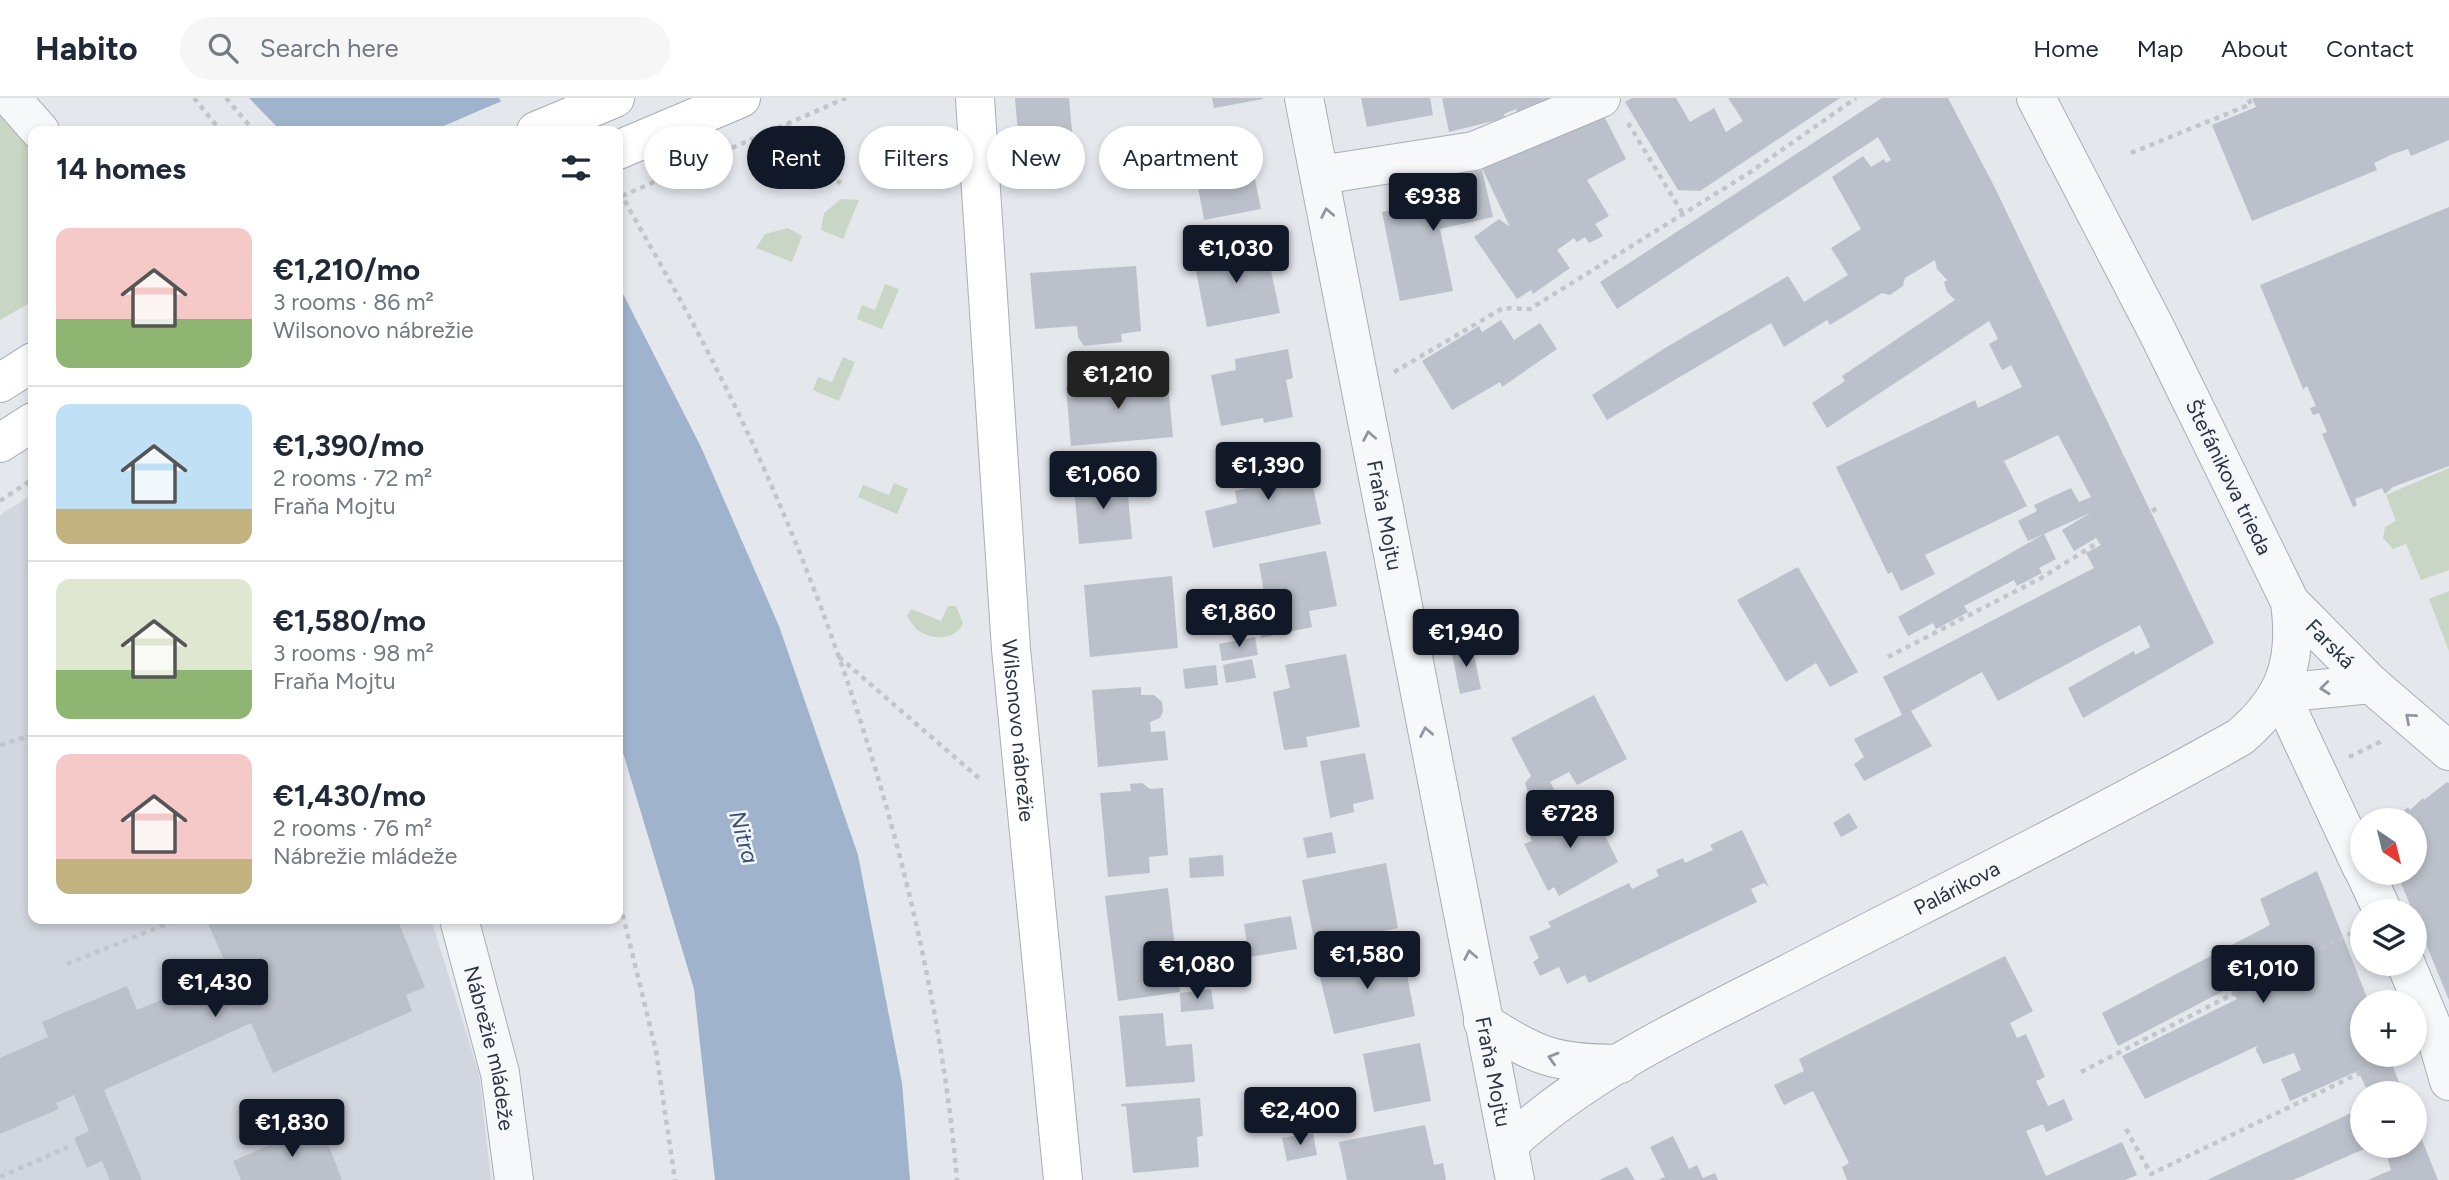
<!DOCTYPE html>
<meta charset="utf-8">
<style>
:root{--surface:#fff;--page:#f6f6f7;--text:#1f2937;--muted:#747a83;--line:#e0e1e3;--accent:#111827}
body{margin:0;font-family:Figtree,sans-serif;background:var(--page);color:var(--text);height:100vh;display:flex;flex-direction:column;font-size:26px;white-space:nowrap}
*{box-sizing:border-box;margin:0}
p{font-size:23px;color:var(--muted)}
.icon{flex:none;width:38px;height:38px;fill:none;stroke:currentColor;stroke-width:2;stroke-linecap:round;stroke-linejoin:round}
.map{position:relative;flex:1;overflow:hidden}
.sheet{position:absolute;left:28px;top:28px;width:595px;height:798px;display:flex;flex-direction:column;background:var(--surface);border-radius:14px;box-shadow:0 4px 10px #0003}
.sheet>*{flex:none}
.top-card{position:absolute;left:644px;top:28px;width:665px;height:63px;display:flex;gap:14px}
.needle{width:46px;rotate:145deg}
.controls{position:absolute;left:2350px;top:710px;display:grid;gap:14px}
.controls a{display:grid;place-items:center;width:77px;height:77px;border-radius:50%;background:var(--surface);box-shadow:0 4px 10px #0003;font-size:35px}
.price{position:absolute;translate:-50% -60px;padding:0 16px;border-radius:7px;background:var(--accent);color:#fff;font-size:23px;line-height:46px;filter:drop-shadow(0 2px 4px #0008)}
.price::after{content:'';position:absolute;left:50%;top:42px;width:21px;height:16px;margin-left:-10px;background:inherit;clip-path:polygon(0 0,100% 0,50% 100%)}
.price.active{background:#222;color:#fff}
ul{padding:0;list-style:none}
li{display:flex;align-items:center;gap:21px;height:175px;padding:0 28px}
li+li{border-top:2px solid var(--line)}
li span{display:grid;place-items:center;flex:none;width:196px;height:140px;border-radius:14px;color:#555}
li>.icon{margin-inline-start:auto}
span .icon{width:84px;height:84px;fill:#fffc;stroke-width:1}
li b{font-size:30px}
h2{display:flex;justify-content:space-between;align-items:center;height:84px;padding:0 28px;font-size:30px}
.pill{padding:0 24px;border-radius:32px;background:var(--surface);box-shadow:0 4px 10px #0003;font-size:24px;line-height:63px}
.pill.active{background:var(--accent);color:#fff}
header{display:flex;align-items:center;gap:42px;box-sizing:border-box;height:98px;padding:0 35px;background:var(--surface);border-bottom:2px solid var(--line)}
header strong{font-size:33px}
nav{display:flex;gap:38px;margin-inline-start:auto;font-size:24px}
.search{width:490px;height:63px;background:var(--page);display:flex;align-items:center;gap:18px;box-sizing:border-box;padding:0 24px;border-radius:38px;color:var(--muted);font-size:26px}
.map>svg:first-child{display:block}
</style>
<header>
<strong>Habito</strong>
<div class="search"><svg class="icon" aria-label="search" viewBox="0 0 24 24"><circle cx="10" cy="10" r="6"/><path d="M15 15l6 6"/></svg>Search here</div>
<nav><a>Home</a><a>Map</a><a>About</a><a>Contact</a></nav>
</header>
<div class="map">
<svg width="2449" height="1082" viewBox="0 0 2449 1082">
<rect width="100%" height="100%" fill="#e4e7ec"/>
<!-- built -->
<path fill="#d2d6de" d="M33,396v425h398l48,155 12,106h-491v-665z"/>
<!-- green -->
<path fill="#c9d6c5" d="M0,17l33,38v148l-33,19z
M841,101l18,1 -16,39 -22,-9 3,-17z
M788,130l14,8 -10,26 -36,-14 9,-14z
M885,186l14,5 -17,40 -25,-10 5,-14 13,5z
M843,259l12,5 -16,39 -26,-11 5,-13 14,5z
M2449,370v102l-28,10 -15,-36 -13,5 -10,-11 2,-11 11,-6 -10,-26z
M894,385l14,6 -11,25 -39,-17 5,-12 26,10z
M2449,493v60l-20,-52z
M948,508h8l7,17c-6,17 -32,18 -45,7 -5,-3 -8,-10 -11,-14l4,-7 30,12z"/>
<!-- water -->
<path fill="#9fb4cc" d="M249,0h250l21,33h-239z
M618,186l83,163 78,179 79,229 44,228 8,97h-195l-21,-191 -76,-253z"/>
<!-- pier -->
<path fill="#e4e7ec" d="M504,2l20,31h-92z"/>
<!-- building -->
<path fill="#bbc0ca" d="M1015,0h54l5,55 -54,5z
M1212,0h51v1l-49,9z
M1361,0h69l3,17 -66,12z
M1442,0h134l-57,20 -3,-9 -12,5 1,4 -56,14z
M1632,0h44l14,24 24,-14 12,24 17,-11 -15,-23h112l-140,93 -22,-1 -53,-88z
M1882,0h66l46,88 220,457 -131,75 -15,-30 66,-37 1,4 15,-8 -10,-22 -142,76 -16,-29 -71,39 21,35 -68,35 -10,-17 10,-7 -10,-18 48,-24 -19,-38 211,-109 -8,-15 15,-8 -5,-7 -22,13 -12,-21 30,-18 -48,22 12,25 -17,9 3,5 -25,13 -3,-6 -50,26 4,6 -32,17 -3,-6 -25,13 -10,-19 146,-83 -16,7 -10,-20 19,-10 -3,-6 37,-17 8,14 12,-5 -33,-62 -54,26 23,45 -102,49 10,19 -34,17 -9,-19 -4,2 -52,-107 139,-67 3,8 44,-21 -11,-22 -9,5 -13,-26 9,-5 -9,-18 -162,107 -15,-25 33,-22 -3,-5 113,-76 -8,-8 -3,-10 3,-2 -10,-11 -2,-9 -30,18 -2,8 -13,9 -8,-2 -52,32 -3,-5 -43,27 -13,-24 -164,97 -15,-25 73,-47 123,-72 16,26 44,-27 -17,-27 30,-19 -29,-52 31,-21 8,11 13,-8 2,4 5,-3 -13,-23 -261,172 -17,-27z
M2252,0h197v42l-38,16 -3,-7 -15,5 -19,9 3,7 -125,51 -40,-96 44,-18z
M1603,16l23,45 -39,21 22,36 -14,8 8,12 -14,7 -4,-6 -8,5 -3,-4 -17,12 13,18 -37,26 -2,-4 -14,9 -43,-62 25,-18 11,8 -30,-63z
M1250,56l11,55 -57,11 -10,-55z
M1482,72l11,47 -53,12 13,62 -53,10 -18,-89 52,-10 -5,-21z
M2449,109v259l-56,21 -8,7 -3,-6 -27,11 2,6 -4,2 -31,-73 5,-2 -8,-19 -6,2 -3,-7 6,-2 -9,-20 -4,3 -43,-104z
M1265,145l15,70 -73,14 -14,-71z
M1136,168l5,65 -20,3 1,8 -38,4 -6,-9 -1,-11 -42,3 -5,-56z
M1501,222l13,20 26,-17 17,26 -55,38 -2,-5 -48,28 -30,-49 57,-35 3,6z
M1288,251l5,29 -7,2 7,37 -29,6 -1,-5 -42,8 -10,-51 25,-5 -1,-11z
M1151,272l2,26 16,-2 4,43 -102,9 -5,-59 43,-4v-9z
M1305,352l16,74 -108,24 -8,-37 32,-8 -2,-12 17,-4 -6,-28z
M1126,377l6,64 -53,5 -5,-57 22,-2v-7z
M1326,453l11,55 -28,5 3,16 -51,11 -5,-27 23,-4 -4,-17 -11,2 -5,-28z
M1798,469l60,105 -28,15 -14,-24 -30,19 -49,-82z
M1172,478l6,72 -88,9 -6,-72z
M1255,539l3,18 -36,6 -3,-17z
M1472,547l9,44 -21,5 -9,-45z
M1346,556l14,73 -54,10 2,10 -24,3 -11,-58 17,-4 -5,-23z
M1252,561l4,19 -30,5 -3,-18z
M1216,567l2,20 -33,4 -2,-20z
M1141,589v8h13l8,7 1,9 -3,7 -10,4 1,10 14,-1 3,29 -70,7 -6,-77z
M1594,597l33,64 -50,26 -8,-13 -19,10 5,9 -13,7 -13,-2 -4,-13 6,-7 -20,-38z
M1365,655l9,46 -21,5 1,8 -24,6 -10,-57z
M2447,684l2,1v217l-52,-127h18v-52h-21l-2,-3 14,-6 -2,-2 4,-3 2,3 13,-12 1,2z
M1142,685l8,6 13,-1 5,67 -19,2 1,16 -42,4 -8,-84 31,-2 -1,-7z
M1590,707l28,57 -59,34 -5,-9 -6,4 -24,-47 8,-3 -6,-12 26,-13 4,6z
M1849,715l9,15 -17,9 -8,-14z
M1742,732l27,57 -5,-4 -13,6 6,13 -168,81 -4,-8 -18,9 -8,-17 -19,9 -7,-14 6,-4 -10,-21 22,-10 -3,-5 81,-39 3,6 27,-13 -3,-6 27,-12 2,5 28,-13 -3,-5z
M1332,734l4,21 -29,5 -4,-20z
M1223,757l1,21 -34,2 -1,-20z
M1386,765l12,65 -83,17 -13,-65z
M2317,773l49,124 1,8h-5v52h26l16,39h-35l-11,-23 -68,30 -9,-22 20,-9 -7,-17 -31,11 -7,-14 1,-4 -112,53 -23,-43 115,-57 -6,-12 -113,59 -16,-33 168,-88 -10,-26z
M1168,790l12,104 -62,9 -13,-105z
M1291,818l6,33 -48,8 -5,-33z
M206,821h191l28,68 -19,8 6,16 -139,62 -22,-50 -147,67 38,90h-32l-8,-19 -15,7 -13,-30 15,-7 -15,-36 -18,8 3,6 -59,25v-76l48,-21 -6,-15 85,-36 10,24 92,-39z
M1402,851l13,67 -81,18 -17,-68z
M2005,858l28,55 -23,12 7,15 9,-4 19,43 -9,4 12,25 16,-7 9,21 -27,12 -3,-8 -17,7 20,45 76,-34 15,33 -12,5h-278l-5,-13 7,-4 -36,-72 -29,14 -10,-20 30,-14 -5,-12z
M1211,891l3,20 -33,3 -1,-19z
M1163,915l3,33 26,-2 3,38 -69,5 -7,-71z
M1420,945l11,58 -57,11 -11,-58z
M1200,1000l3,38 -6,1 2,30 -66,6 -7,-67 -4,1 -1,-3z
M2362,1010v38h9l-78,34h-86z
M2415,1024l23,58h-70l23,-10 -7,-24h31z
M320,1025l22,57h-101l-8,-19z
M1425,1027l9,40 9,-2 3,17h-99l-8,-38z
M1313,1035l4,22 -30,6 -5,-23z
M1673,1038l16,33 8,-4 6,13 12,-5 3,7h-60l7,-3 -15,-30z
M1627,1069l8,13h-36z"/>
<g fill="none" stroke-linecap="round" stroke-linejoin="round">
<!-- lane casing -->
<g stroke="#a9aeb7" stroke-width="21">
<path id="lane" d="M1410,553l32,-11 25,-2"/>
</g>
<!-- street casing -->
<g stroke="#a9aeb7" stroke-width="40">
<g id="street">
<path d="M11,0l29,33"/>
<path id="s1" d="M1304,0l211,1082"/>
<path d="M1320,77l154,-24 127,-53"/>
<path id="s2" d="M2290,504l81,82 78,67"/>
<path d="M2280,595l82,175"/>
<path d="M2280,595l91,-9"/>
<path d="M2365,775l18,39"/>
<path id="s3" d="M459,821l41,154 14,107"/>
<path d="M2406,866l30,72 13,45"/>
<path d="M1483,924c55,36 72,41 137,42"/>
<path id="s4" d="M1510,1045c82,-76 190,-124 289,-175 147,-76 297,-150 441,-231 46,-39 58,-76 50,-135l-133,-271 -121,-233"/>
</g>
</g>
<!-- secondary casing -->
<g stroke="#a9aeb7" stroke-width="40">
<g id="secondary">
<path id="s5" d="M975,0l36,551 52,531"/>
</g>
</g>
<!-- primary casing -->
<g stroke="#a3abb8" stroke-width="40">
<path id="primary" d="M536,33l79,-33
M618,52l123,-52
M0,285l33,-21
M0,345l33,-21"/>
</g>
<!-- path -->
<path stroke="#c2c5cb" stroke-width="4.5" stroke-dasharray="5 5" stroke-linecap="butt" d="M194,0l27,33
M226,0l28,33
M1628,25l55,91
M787,26l15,36 39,23
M2131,55l120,-49 -3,-6
M618,96l4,2c32,57 65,114 94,172 122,240 218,543 241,812
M622,98l224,-98
M1394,274l109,-64 27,1 219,-136 107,-75
M0,403l33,-22
M2152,413l7,-4
M839,559l141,122
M1888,559l153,-79 58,-36
M0,647l33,-10
M2349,659l33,-16
M618,797l38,156 19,129
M67,866l112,-45
M2081,974l273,-140
M2126,1031l25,45 246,-119
M0,1079l68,-30"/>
<!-- lane -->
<use href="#lane" stroke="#f7f8fa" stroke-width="19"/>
<!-- street -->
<use href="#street" stroke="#f7f8fa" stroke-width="38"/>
<!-- secondary -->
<use href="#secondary" stroke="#fff" stroke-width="38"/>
<!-- primary -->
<use href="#primary" stroke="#fff" stroke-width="38"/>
</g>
<!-- one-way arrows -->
<defs><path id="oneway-chevron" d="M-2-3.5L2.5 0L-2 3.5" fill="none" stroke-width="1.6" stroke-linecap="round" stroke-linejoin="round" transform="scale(1.75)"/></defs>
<g stroke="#9196a0">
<use href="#oneway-chevron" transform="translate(1327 115) rotate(-101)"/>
<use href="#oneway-chevron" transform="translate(1369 338) rotate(-101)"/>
<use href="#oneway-chevron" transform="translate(2325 590) rotate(174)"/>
<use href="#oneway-chevron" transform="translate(2410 620) rotate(-139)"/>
<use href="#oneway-chevron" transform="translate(1426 634) rotate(-101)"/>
<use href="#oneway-chevron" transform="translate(1470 857) rotate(-101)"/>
<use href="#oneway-chevron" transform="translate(1553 960) rotate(-164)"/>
</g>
<g text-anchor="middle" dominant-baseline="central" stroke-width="5" stroke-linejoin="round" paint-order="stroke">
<!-- street labels -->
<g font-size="21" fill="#2b3445" stroke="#f4f6f9">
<text transform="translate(2229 379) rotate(64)">Štefánikova trieda</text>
<text stroke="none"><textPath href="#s1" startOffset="425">Fraňa Mojtu</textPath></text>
<text stroke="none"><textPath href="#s2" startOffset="58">Farská</textPath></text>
<text stroke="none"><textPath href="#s5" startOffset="634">Wilsonovo nábrežie</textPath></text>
<text stroke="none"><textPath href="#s4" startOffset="516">Palárikova</textPath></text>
<text stroke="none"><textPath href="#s3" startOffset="133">Nábrežie mládeže</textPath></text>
<text stroke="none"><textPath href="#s1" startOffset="992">Fraňa Mojtu</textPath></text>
</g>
<!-- water labels -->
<g font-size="23" font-style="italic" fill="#34527a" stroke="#f4f6f9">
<text transform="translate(744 739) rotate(74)">Nitra</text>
</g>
</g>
</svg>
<div class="controls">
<a><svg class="needle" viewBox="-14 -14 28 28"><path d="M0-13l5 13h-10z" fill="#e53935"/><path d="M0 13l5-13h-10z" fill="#747a83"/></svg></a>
<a><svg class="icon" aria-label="layers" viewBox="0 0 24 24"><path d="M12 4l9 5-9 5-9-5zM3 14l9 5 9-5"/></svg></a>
<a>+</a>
<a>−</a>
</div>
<b class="price" style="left:1433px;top:135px">€938</b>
<b class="price" style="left:1236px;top:187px">€1,030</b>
<b class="price active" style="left:1118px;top:313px">€1,210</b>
<b class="price" style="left:1268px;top:404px">€1,390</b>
<b class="price" style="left:1103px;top:413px">€1,060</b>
<b class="price" style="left:1239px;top:551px">€1,860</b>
<b class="price" style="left:1466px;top:571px">€1,940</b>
<b class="price" style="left:1570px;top:752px">€728</b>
<b class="price" style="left:1367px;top:893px">€1,580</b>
<b class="price" style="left:1197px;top:903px">€1,080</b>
<b class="price" style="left:2263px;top:907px">€1,010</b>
<b class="price" style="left:215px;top:921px">€1,430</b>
<b class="price" style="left:1300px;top:1049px">€2,400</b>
<b class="price" style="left:292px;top:1061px">€1,830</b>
<div class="top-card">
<a class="pill">Buy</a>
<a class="pill active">Rent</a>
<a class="pill">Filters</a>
<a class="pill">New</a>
<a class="pill">Apartment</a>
</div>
<section class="sheet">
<h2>14 homes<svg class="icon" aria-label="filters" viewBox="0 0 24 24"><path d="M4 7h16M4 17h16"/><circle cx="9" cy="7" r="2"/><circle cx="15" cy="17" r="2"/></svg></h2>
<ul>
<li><span style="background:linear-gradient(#f6c9c9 65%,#8fb573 0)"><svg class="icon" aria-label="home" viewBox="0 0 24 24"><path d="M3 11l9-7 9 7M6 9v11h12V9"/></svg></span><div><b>€1,210/mo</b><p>3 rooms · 86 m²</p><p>Wilsonovo nábrežie</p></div></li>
<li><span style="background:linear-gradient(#bfe0f5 75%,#c2b280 0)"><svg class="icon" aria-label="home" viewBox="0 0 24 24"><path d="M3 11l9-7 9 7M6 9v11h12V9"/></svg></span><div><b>€1,390/mo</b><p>2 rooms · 72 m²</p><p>Fraňa Mojtu</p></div></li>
<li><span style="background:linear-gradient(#dfe7d0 65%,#8fb573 0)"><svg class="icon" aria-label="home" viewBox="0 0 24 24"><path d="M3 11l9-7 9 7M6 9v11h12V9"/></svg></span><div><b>€1,580/mo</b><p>3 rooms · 98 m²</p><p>Fraňa Mojtu</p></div></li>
<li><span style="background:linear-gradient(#f6c9c9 75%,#c2b280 0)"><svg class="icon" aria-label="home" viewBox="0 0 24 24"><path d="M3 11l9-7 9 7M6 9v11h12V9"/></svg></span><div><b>€1,430/mo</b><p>2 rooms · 76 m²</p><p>Nábrežie mládeže</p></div></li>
</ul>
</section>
</div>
